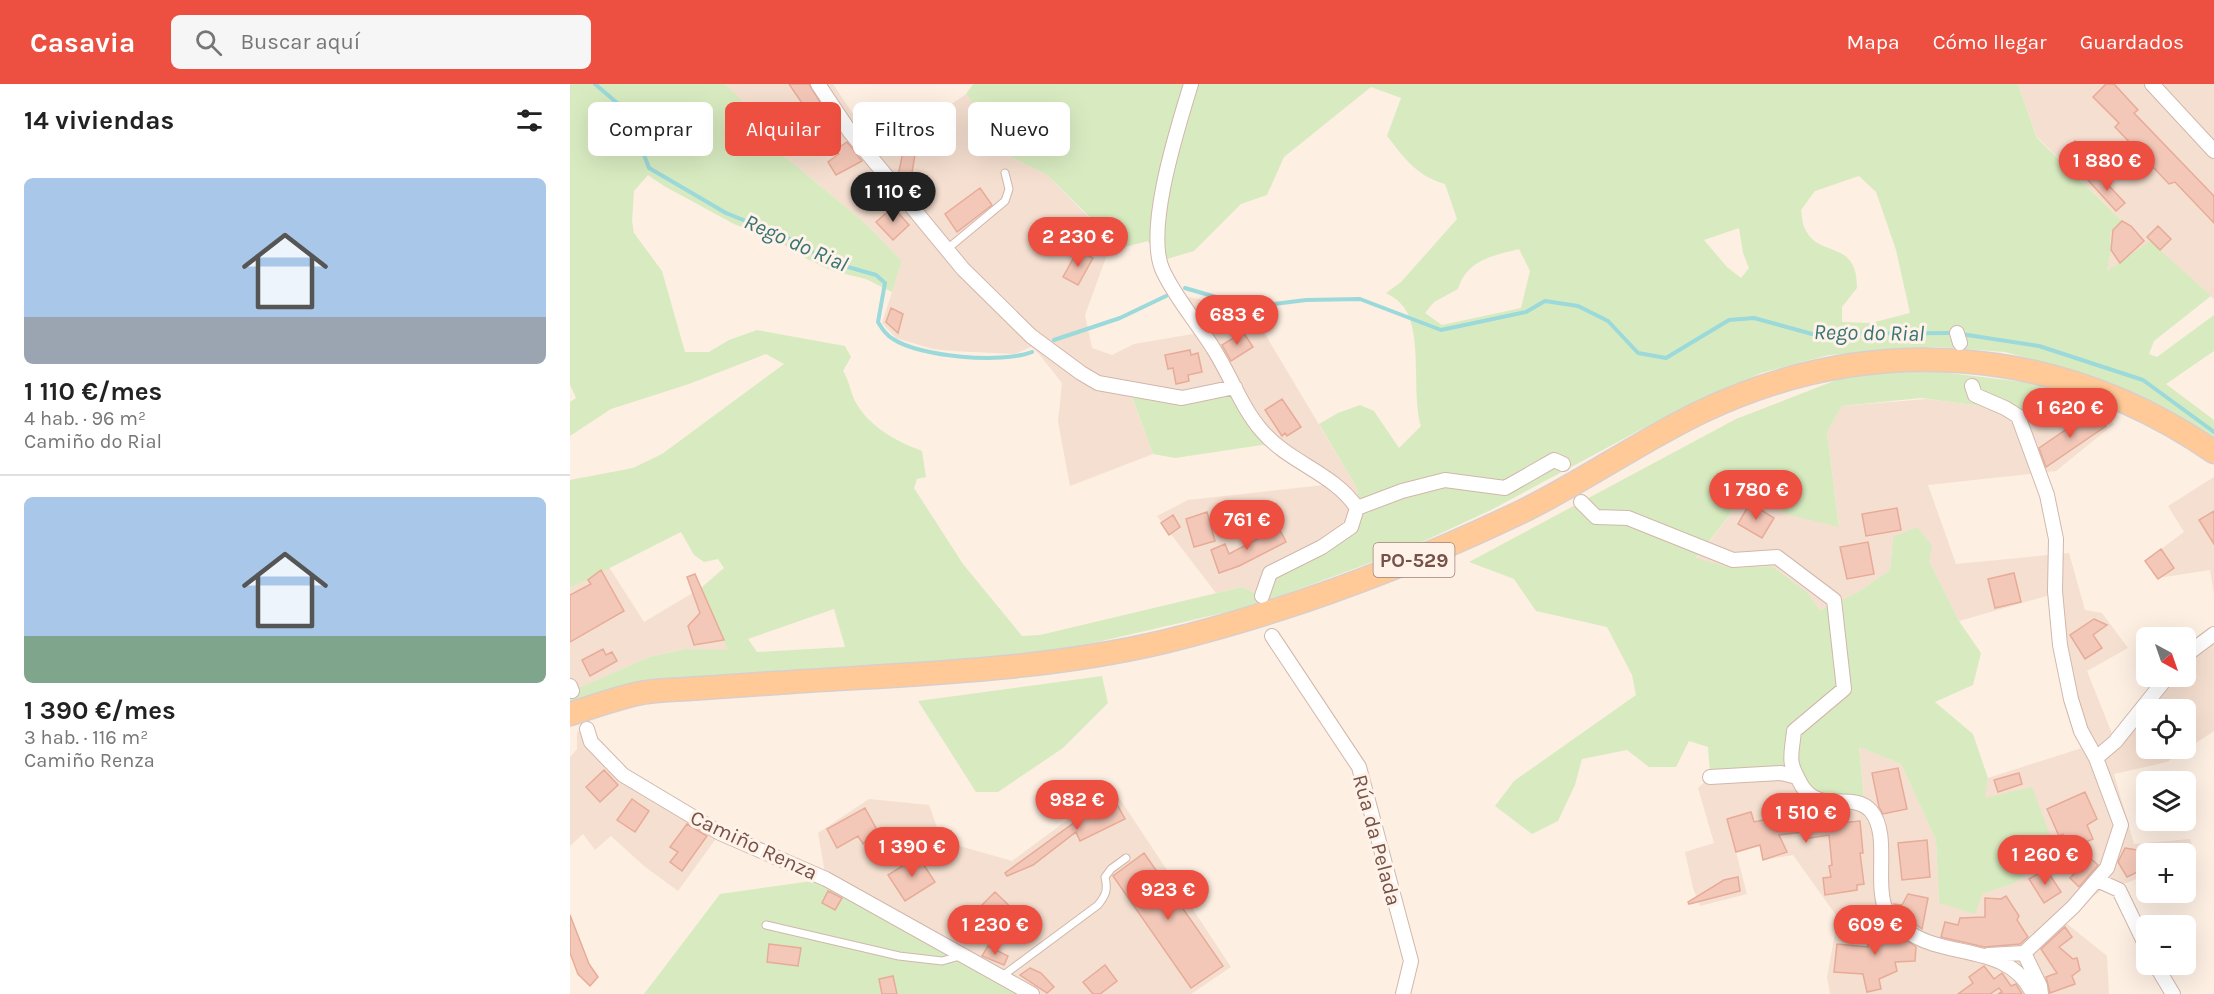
<!DOCTYPE html>
<html lang="es">
<meta charset="utf-8">
<style>
:root{--surface:#fff;--page:#f6f6f6;--text:#222;--muted:#767676;--line:#e0e0e0;--accent:#ed4f41}
body{margin:0;font-family:Karla,sans-serif;background:var(--page);color:var(--text);height:100vh;display:flex;flex-direction:column;font-size:22px;white-space:nowrap}
*{box-sizing:border-box;margin:0}
p{font-size:20px;color:var(--muted)}
.icon{flex:none;width:33px;height:33px;fill:none;stroke:currentColor;stroke-width:2;stroke-linecap:round;stroke-linejoin:round}
.map{position:relative;flex:1;overflow:hidden}
.side{display:flex;flex-direction:column;background:var(--surface);width:570px}
.side>*{flex:none}
.banner{position:absolute;left:18px;top:18px;width:570px;height:54px;display:flex;gap:12px}
.needle{width:39px;rotate:140deg}
.controls{position:absolute;left:1566px;top:543px;display:grid;gap:12px}
.controls a{display:grid;place-items:center;width:60px;height:60px;border-radius:9px;background:var(--surface);box-shadow:0 6px 24px #0002;font-size:30px}
.price{position:absolute;translate:-50% -51px;padding:0 14px;border-radius:21px;background:var(--accent);color:#fff;font-size:20px;line-height:39px;filter:drop-shadow(0 2px 3px #0008)}
.price::after{content:'';position:absolute;left:50%;top:36px;width:18px;height:14px;margin-left:-9px;background:inherit;clip-path:polygon(0 0,100% 0,50% 100%)}
.price.on{background:#222;color:#fff}
ul{padding:0;list-style:none}
li{display:grid;align-content:center;gap:12px;height:318px;padding:0 24px}
li+li{border-top:2px solid var(--line)}
li span{display:grid;place-items:center;height:186px;border-radius:9px;color:#555}
li>.icon{margin-inline-start:auto}
span .icon{width:108px;height:108px;fill:#fffc;stroke-width:1}
li b{font-size:26px}
h2{display:flex;justify-content:space-between;align-items:center;height:72px;padding:0 24px;font-size:26px}
.tag{padding:0 21px;border-radius:9px;background:var(--surface);box-shadow:0 6px 24px #0002;font-size:21px;line-height:54px}
.tag.on{background:var(--accent);color:#fff}
header{display:flex;align-items:center;gap:36px;box-sizing:border-box;height:84px;padding:0 30px;background:var(--accent);color:#fff}
header strong{font-size:28px}
nav{display:flex;gap:33px;margin-inline-start:auto;font-size:21px}
.search{width:420px;height:54px;background:var(--page);display:flex;align-items:center;gap:15px;box-sizing:border-box;padding:0 21px;border-radius:9px;color:var(--muted);font-size:22px}
main{display:flex;flex:1;min-height:0}
.map>svg:first-child{display:block}
</style>
<header>
<strong>Casavia</strong>
<div class="search"><svg class="icon" aria-label="search" viewBox="0 0 24 24"><circle cx="10" cy="10" r="6"/><path d="M15 15l6 6"/></svg>Buscar aquí</div>
<nav><a>Mapa</a><a>Cómo llegar</a><a>Guardados</a></nav>
</header>
<main>
<section class="side">
<h2>14 viviendas<svg class="icon" aria-label="filters" viewBox="0 0 24 24"><path d="M4 7h16M4 17h16"/><circle cx="9" cy="7" r="2"/><circle cx="15" cy="17" r="2"/></svg></h2>
<ul>
<li><span style="background:linear-gradient(#a9c7e8 75%,#9aa5b1 0)"><svg class="icon" aria-label="home" viewBox="0 0 24 24"><path d="M3 11l9-7 9 7M6 9v11h12V9"/></svg></span><div><b>1 110 €/mes</b><p>4 hab. · 96 m²</p><p>Camiño do Rial</p></div></li>
<li><span style="background:linear-gradient(#a9c7e8 75%,#7fa58c 0)"><svg class="icon" aria-label="home" viewBox="0 0 24 24"><path d="M3 11l9-7 9 7M6 9v11h12V9"/></svg></span><div><b>1 390 €/mes</b><p>3 hab. · 116 m²</p><p>Camiño Renza</p></div></li>
</ul>
</section>
<div class="map">
<svg width="1644" height="910" viewBox="0 0 1644 910">
<rect width="100%" height="100%" fill="#fdefe2"/>
<!-- residential -->
<path fill="#f5dfd0" fill-rule="evenodd" d="M155,0h108l28,42 14,13 24,2 67,-47 43,62 38,19 65,66 -27,74 7,33 20,7 22,-11 59,-10 -15,-39 72,14 108,181 -7,37 -89,69 -20,-9 -26,6 -59,-77 31,-16 145,-16 -71,-53 -80,-33 -53,-8 24,64 -83,32 -12,-65 4,-38 -23,-29 -8,-7 -16,7 -63,-3 -19,-2 -37,-11 -14,-15 20,-62 -38,-39 -86,-71z
M1448,0h196v215l-64,-57 -43,29 4,-21 -1,-17 12,-12 -85,-84z
M1357,315l105,14 47,-13 35,24 -58,47 -128,14 28,79 113,-11 16,57 17,3 26,35 -41,23 28,70 52,-64 19,-1v-21l28,-21v97l-47,31 -53,12 20,70 56,-5 5,16 -9,4v-5h-40v21l-19,8 -18,2 -48,34 46,37 2,38h-279l-3,-17 11,-59 -45,-63 -30,5 -3,-14 -24,6 11,42 -47,12 -7,-18 -8,-36 29,-9 -16,-55 12,-11v-4l80,-7 74,31 -5,-50 42,17 35,76 3,63 43,-9 31,-10 27,-19 -56,-67 4,-20 94,-30 -19,-58 -13,-95 -91,26 -30,-60 -36,-24 -3,33 -32,22 -38,18 -13,-18 -35,-26 -41,2 -35,-9 54,-70 36,25 53,12 -12,-94 15,-26zM1576,626h40v38h-40z
M1644,393v117l-4,-24 -52,8 -13,-17 39,-29 -16,-26z
M39,483l35,55 57,-34 28,63 -44,-2 -36,8 -77,34 -2,-5v-98z
M17,645l36,46 97,58 -42,58 -34,-25 -33,-30 -16,14 -12,-16 -13,12v-89l7,-8v-17z
M542,703l119,180 -40,27h-164l-201,-115 -8,-46 51,-34 60,6 13,36 70,20z"/>
<!-- green -->
<path fill="#d8ebc0" fill-rule="evenodd" d="M0,0h155l56,56 -3,11 86,71 38,39 -10,31 -26,-13 -33,-8 -24,-11 -28,-17 -47,-19 -70,-38 -16,-11 -14,16 -2,30 2,12 28,38 23,81h24l20,-12 28,-10 88,16 6,11 -8,14c7,11 7,20 12,30 14,26 41,40 67,50l4,26 -9,2 -3,9 49,76 59,72 18,-1 202,-48 20,9 8,-23 81,-46 7,-37 -39,-66 19,-11 22,-8 14,6 25,37 22,-22c-10,-32 3,-99 -20,-122 -4,-5 -10,-8 -15,-11l15,-11 56,-63 -12,-35c-27,-7 -41,-26 -58,-48l14,-38 -30,-11 -87,70 -17,38 -26,9 -47,47 -34,10 -12,-20 -27,7 -74,-73 -38,-19 -43,-62 7,-10h1045l19,54 85,83 -12,12 1,17 -4,21 43,-30 61,55 -57,45 -5,13 8,3 57,-42v36l-48,33 48,36v20l-15,-11 -67,-36 -57,-22 -70,-19 -68,-5 -108,8 -68,18 -119,56 -149,80 -88,41 -152,56 -203,47 -65,8 -327,21 -52,8 -36,12v-17l4,5 75,-33 36,-8 43,1 -27,-62 23,-20 -6,-9 -14,3 -10,-7 -13,-23 -111,56v-108l63,-12 29,-14 122,-90 -18,-10 -77,30 -78,25 -41,27v-34l6,-4 -6,-13zM1289,92l17,16 20,58 14,63 -39,10 -29,-1v-15l15,-19c0,-50 -38,-29 -52,-59 -3,-6 -3,-13 -4,-19l14,-19zM1169,144l4,25 6,15 -8,10 -14,-11 -23,-27zM949,165l11,22 -9,37 -79,17 -17,-12 9,-11 24,-13c9,-29 34,-33 61,-40zM264,525l11,38 -88,5 -9,-13z
M1353,286l109,13 47,17 -47,13 -111,-15 -79,8 -15,26 12,95 -53,-13 -36,-25 -54,69 35,10 41,-2 35,26 13,18 38,-18 32,-22 3,-33 24,-10 15,19 -3,15 30,60 22,32 -8,32 -38,17 38,32 15,44 -3,20 47,-11 18,48 -22,15 12,15 -27,19 -31,10 -7,20 -36,-11 -3,-63 -35,-76 -42,-17 5,51 -48,-5 -26,-27 -80,7 -2,-26 -19,-6 -13,26h-27l-22,-17 -45,9 -7,26 -17,36 -26,13 -37,-28 19,-25 122,-86 -4,-20 -25,-48 -71,-16 -22,-32 -45,-17 267,-143 108,-42z
M665,303l41,56 -101,15 -22,-4 -24,-65 53,9z
M532,592l6,27 -45,45 -65,44h-22l-58,-91z
M256,795l206,115h-388l76,-100z"/>
<g fill="none" stroke-linecap="round" stroke-linejoin="round">
<!-- stream -->
<path stroke="#9bd9da" stroke-width="4" d="M25,0l28,24 13,36 8,11 5,13 77,45 69,28 32,20 49,14 9,8 -7,39c4,7 8,13 15,17 27,18 109,25 139,13
M615,204l65,19 56,-7 54,-1 81,31 85,-18 19,-11 33,5 30,15 30,32 28,5 63,-38 25,-2 58,16 141,-1
M1391,250l78,12 104,34 71,52
M484,256l66,-22 46,-22"/>
</g>
<!-- building -->
<path fill="#f4c8b8" stroke="#e7ab98" stroke-width="1.5" d="M219,0h20l22,36 -12,8z
M1536,0h8l24,26 -4,3 80,83v27l-39,-41 -6,2 -54,-57 4,-4 -26,-26z
M1505,57l13,14 -8,8 -13,-14z
M277,58l15,19 -26,14 -8,-13 11,-8 -4,-4z
M335,58h12l-5,31 3,12 -8,2 -9,-11z
M1527,89l28,30 -9,8 -28,-31z
M410,104l12,17 -35,27 -12,-18z
M323,123l16,18 -16,15 -17,-18z
M1552,137l9,5 13,15 -24,22 -9,-13 2,-20z
M1588,142l13,13 -11,11 -13,-13z
M508,166l15,8 -15,27 -15,-8z
M321,224l12,6 -5,19 -12,-11z
M673,248l10,15 -22,14 -9,-16z
M620,266l1,5 7,-2 4,19 -14,3 1,6 -13,3 -3,-16 -5,1 -3,-14z
M712,315l19,28 -14,9 -2,-3 -3,3 -17,-26z
M1519,330l17,12 -60,41 -7,-19z
M1180,419l24,15 -12,20 -24,-14z
M1327,424l4,22 -35,6 -4,-22z
M1644,427v33l-15,-24z
M637,428l8,29 -21,6 -8,-28z
M603,431l7,12 -11,8 -8,-12z
M709,444l7,14 -47,24 -20,7 -8,-23 14,-6 4,10z
M1298,458l6,32 -27,5 -7,-32z
M1591,465l13,19 -16,11 -13,-18z
M31,486l23,41 -54,31v-47l21,-11 -3,-4z
M1444,489l7,29 -26,6 -7,-29z
M125,490l29,66 -30,5 -6,-19 12,-13 -13,-36z
M1524,535l13,6 -14,10 9,13 -17,11 -15,-24z
M33,565l3,6 6,-3 5,9 -27,15 -8,-16z
M1328,684l9,41 -24,5 -4,-7 -7,-34z
M34,686l14,15 -18,17 -14,-15z
M1449,689l3,11 -24,8 -4,-12z
M1515,708l12,27 -10,6 6,14 -12,5 -3,-8 -13,5 -2,-7 -4,2 -12,-27z
M542,711l13,24 -45,22 -4,-9 -43,33 -26,11 -2,-3z
M62,715l17,12 -14,21 -18,-12z
M295,724l11,20 -13,16 -5,-8 -21,12 -10,-19z
M1247,725l3,16 40,-4 3,32h-3l4,31 -7,1v5l-32,5 -2,-17 8,-1 -2,-11 3,-1 -3,-30 -25,4 -1,-7 -24,3 8,17 -24,8 -3,-15 -24,7 -9,-33 24,-7 3,10z
M117,740l20,12 -25,35 -12,-9 8,-10 -8,-5z
M1357,756l3,37 -28,3 -4,-37z
M1555,764l12,2 9,18 -19,9 -9,-15z
M574,769l79,113 -32,22 -78,-112z
M348,772l17,26 -30,19 -17,-26z
M1520,774l8,7 -19,22 -9,-9z
M1476,785l15,23 -17,11 -15,-24z
M1168,793l2,14 -51,13 -1,-2 36,-22z
M258,807l14,7 -7,12 -13,-7z
M425,808l30,29 -14,13 -5,-5 -11,11 -24,-24z
M1338,810l20,4 -6,31 -27,-20 -1,-5 8,1z
M1436,812l13,20 -2,4 11,17 -8,7 -36,3 -43,-10 4,-15 13,3 2,-7 25,-1v-19l16,1z
M0,831l19,49 9,13 -8,9 -12,-12 -8,-21z
M1313,839l33,24 -1,14 -20,1 2,9 -18,8 2,10 -14,3 -4,-18 -29,-2 3,-28 31,3v-21z
M1495,843l7,10 -13,10 14,12 4,-1 3,12 -8,6 3,8 -25,9 -4,-16 11,-4 -16,-24z
M199,860l32,4 -3,18 -31,-4z
M418,862l20,10 -4,9 -22,-9z
M535,881l12,16 -17,13h-7l-10,-12z
M1414,882l10,13 8,-6 9,13 5,-2 6,10h-24l4,-2 -3,-4 -9,6h-32l15,-11 -4,-6z
M460,884l11,5 13,14 -7,6 -27,-18z
M323,892l4,18h-15l-3,-15z"/>
<g fill="none" stroke-linecap="round" stroke-linejoin="round">
<!-- lane casing -->
<g stroke="#d1b7ab" stroke-width="9">
<path id="lane" d="M376,166l59,-49 4,-12 -4,-16
M196,841l133,31 43,5 18,-5
M431,893l97,-72c8,-10 10,-15 7,-28l6,-8 15,-11"/>
</g>
<!-- street casing -->
<g stroke="#d1b7ab" stroke-width="16">
<path id="street" d="M248,0l32,48 113,137 68,67 50,37 17,10 84,15 53,-11
M621,0c-13,43 -47,147 -28,187 13,28 34,51 50,77 17,26 28,59 49,83 27,32 72,42 95,77
M1582,0l62,67
M1387,249l3,10
M1402,302l3,9 30,13 13,8 29,79 9,44 -1,52 5,54 11,54 10,32 15,27
M1011,418l15,15 32,1 105,42 44,-3 57,43 10,89 -50,42c-3,29 -7,29 8,55 18,29 50,4 69,25 20,24 2,73 16,102 3,7 14,14 20,18 39,29 102,11 126,63
M692,512l8,-23 52,-26 29,-20 6,-19 45,-17 43,-11 60,8 49,-28 9,4
M702,552l87,131 52,194 -8,33
M1616,571l28,-21
M0,602l2,5
M17,645l4,13 32,33 97,58 106,46 206,115
M1140,693l71,-4 16,4
M1527,796l22,10 27,56
M1454,869l16,33 1,8
M1418,871l36,-2 49,-46 34,-39 14,-43 -25,-67 19,-16 53,-66
M1585,880l18,30"/>
</g>
<!-- primary casing -->
<g stroke="#d9cecb" stroke-width="25">
<path id="primary" d="M0,630c22,-7 44,-15 66,-20 17,-4 35,-4 52,-5 29,-2 58,-4 87,-6 129,-9 261,-11 388,-41 123,-30 243,-75 358,-130 62,-30 119,-71 182,-101 169,-80 356,-66 511,41"/>
</g>
<!-- lane -->
<use href="#lane" stroke="#fff" stroke-width="7"/>
<!-- street -->
<use href="#street" stroke="#fff" stroke-width="14"/>
<!-- primary -->
<use href="#primary" stroke="#ffca97" stroke-width="22"/>
</g>
<g text-anchor="middle" dominant-baseline="central" stroke-width="6" stroke-linejoin="round" paint-order="stroke">
<!-- shield labels -->
<rect fill="#fff3e9" stroke="#9f8278" stroke-width="1.5" x="803.5" y="459" width="81" height="34" rx="4.5"/>
<g font-size="20" font-weight="bold" fill="#765147">
<text x="844" y="476">PO-529</text>
</g>
<!-- street labels -->
<g font-size="21" fill="#765147" stroke="#fff3e9">
<text transform="translate(807 756) rotate(75)">Rúa da Pelada</text>
<text transform="translate(184 761) rotate(25)">Camiño Renza</text>
</g>
<!-- water labels -->
<g font-size="22" font-style="italic" fill="#387475" stroke="#fff3e9">
<text transform="translate(226 159) rotate(24)">Rego do Rial</text>
<text transform="translate(1299 249) rotate(1)">Rego do Rial</text>
</g>
</g>
</svg>
<div class="controls">
<a><svg class="needle" viewBox="-14 -14 28 28"><path d="M0-13l5 13h-10z" fill="#e53935"/><path d="M0 13l5-13h-10z" fill="#767676"/></svg></a>
<a><svg class="icon" aria-label="locate" viewBox="0 0 24 24"><circle cx="12" cy="12" r="6"/><path d="M12 2v4M12 18v4M2 12h4M18 12h4"/></svg></a>
<a><svg class="icon" aria-label="layers" viewBox="0 0 24 24"><path d="M12 4l9 5-9 5-9-5zM3 14l9 5 9-5"/></svg></a>
<a>+</a>
<a>−</a>
</div>
<b class="price" style="left:1537px;top:108px">1 880 €</b>
<b class="price on" style="left:323px;top:139px">1 110 €</b>
<b class="price" style="left:508px;top:184px">2 230 €</b>
<b class="price" style="left:667px;top:262px">683 €</b>
<b class="price" style="left:1500px;top:355px">1 620 €</b>
<b class="price" style="left:1186px;top:437px">1 780 €</b>
<b class="price" style="left:677px;top:467px">761 €</b>
<b class="price" style="left:507px;top:747px">982 €</b>
<b class="price" style="left:1236px;top:760px">1 510 €</b>
<b class="price" style="left:342px;top:794px">1 390 €</b>
<b class="price" style="left:1475px;top:802px">1 260 €</b>
<b class="price" style="left:598px;top:837px">923 €</b>
<b class="price" style="left:425px;top:872px">1 230 €</b>
<b class="price" style="left:1305px;top:872px">609 €</b>
<div class="banner">
<a class="tag">Comprar</a>
<a class="tag on">Alquilar</a>
<a class="tag">Filtros</a>
<a class="tag">Nuevo</a>
</div>
</div>
</main>
